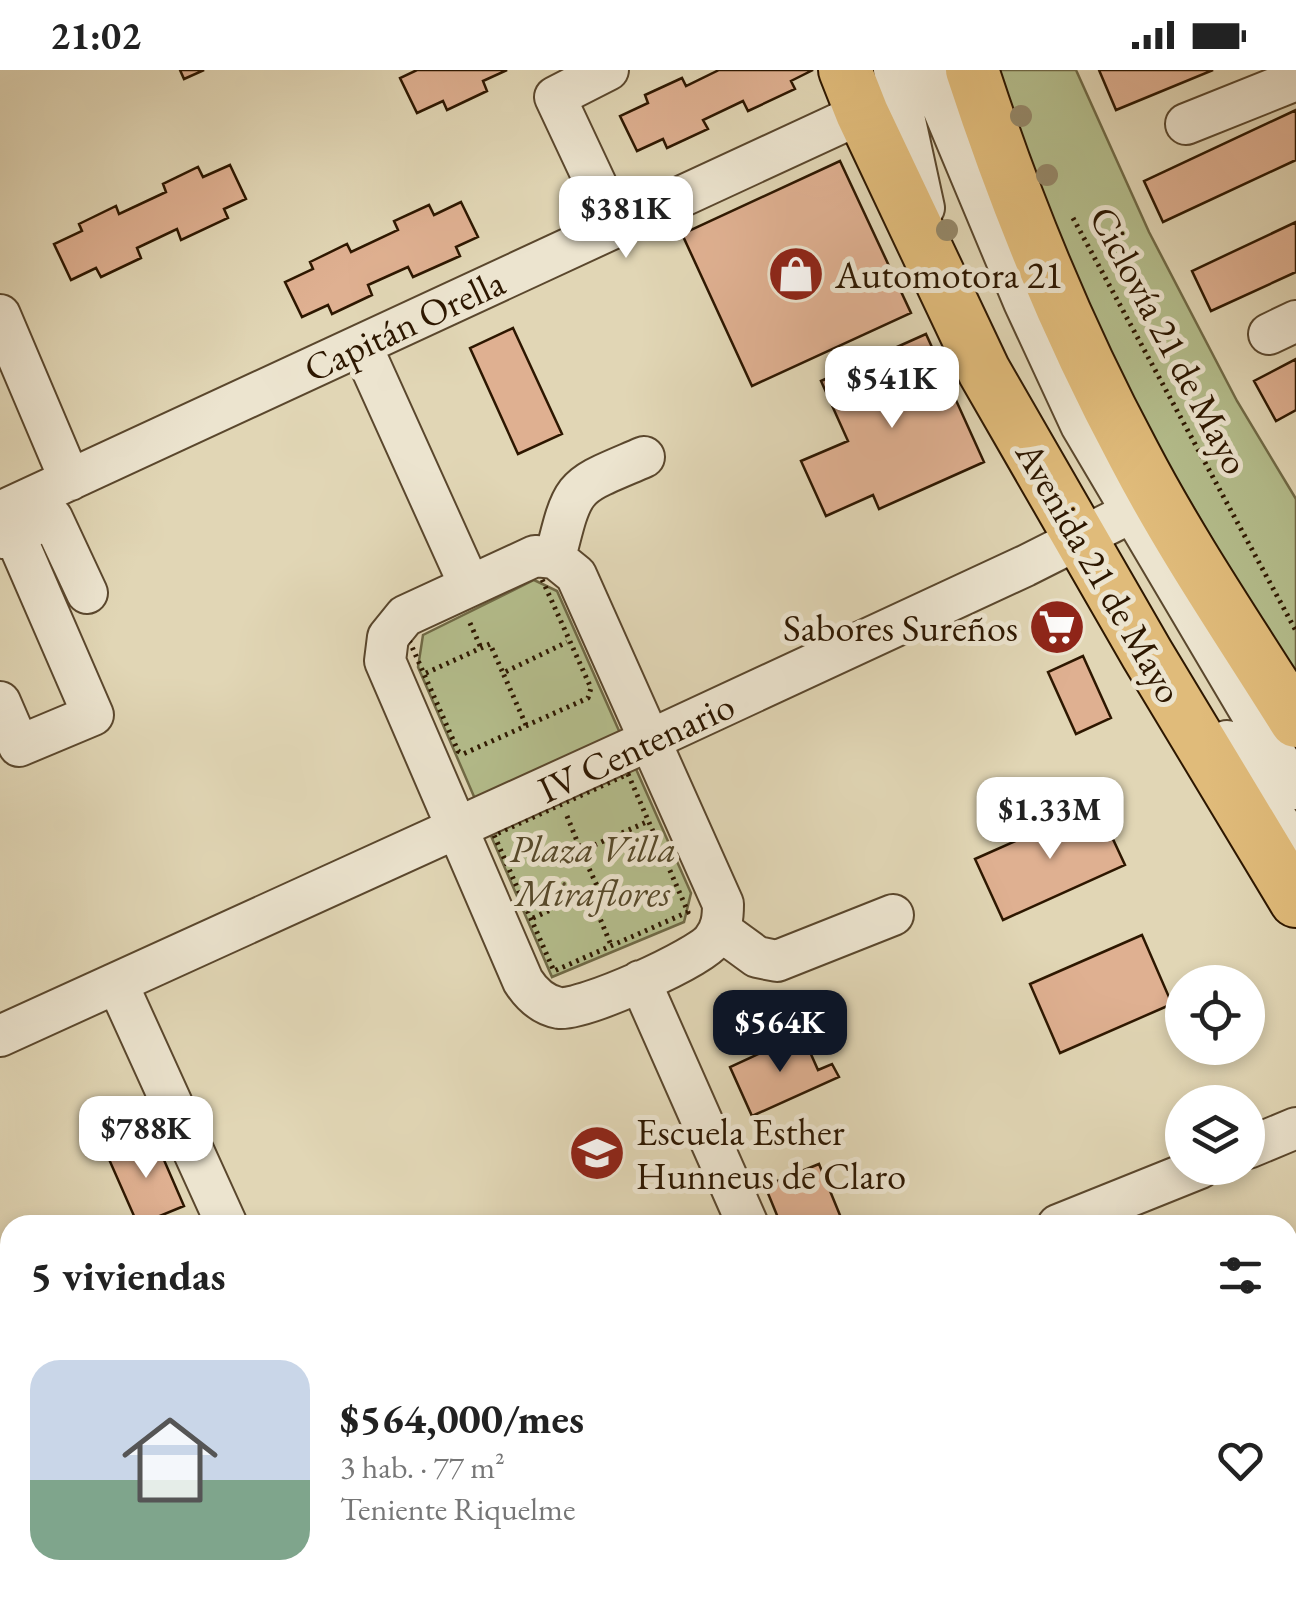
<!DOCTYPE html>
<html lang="es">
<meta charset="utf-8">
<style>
:root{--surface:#fff;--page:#f6f6f6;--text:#222;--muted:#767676;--accent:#111827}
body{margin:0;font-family:"EB Garamond",serif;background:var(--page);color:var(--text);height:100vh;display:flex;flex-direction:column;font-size:38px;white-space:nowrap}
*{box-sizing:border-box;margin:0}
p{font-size:32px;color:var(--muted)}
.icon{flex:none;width:55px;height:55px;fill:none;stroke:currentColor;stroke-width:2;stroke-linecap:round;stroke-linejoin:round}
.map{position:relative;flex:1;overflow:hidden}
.side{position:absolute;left:0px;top:1145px;width:1298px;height:390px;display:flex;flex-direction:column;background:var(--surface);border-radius:30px 30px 0 0;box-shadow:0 5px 15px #0003}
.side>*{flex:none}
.controls{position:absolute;left:1165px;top:895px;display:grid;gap:20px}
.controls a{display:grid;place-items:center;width:100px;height:100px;border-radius:50%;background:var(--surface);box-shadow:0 5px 15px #0003;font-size:50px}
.price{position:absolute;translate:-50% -85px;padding:0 22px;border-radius:20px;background:#fff;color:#222;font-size:32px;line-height:65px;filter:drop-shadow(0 2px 5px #0008)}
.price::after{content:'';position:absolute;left:50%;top:60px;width:30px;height:22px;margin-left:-15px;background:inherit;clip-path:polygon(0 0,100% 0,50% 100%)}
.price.on{background:var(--accent);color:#fff}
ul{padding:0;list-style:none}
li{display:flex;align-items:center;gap:30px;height:250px;padding:0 30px}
li span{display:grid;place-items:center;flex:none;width:280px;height:200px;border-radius:30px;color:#555}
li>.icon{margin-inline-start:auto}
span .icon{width:120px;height:120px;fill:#fffc;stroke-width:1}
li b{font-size:42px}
h2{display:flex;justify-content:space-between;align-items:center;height:120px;padding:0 30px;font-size:42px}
.status{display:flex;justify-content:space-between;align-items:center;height:70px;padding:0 50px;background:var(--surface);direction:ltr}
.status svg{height:28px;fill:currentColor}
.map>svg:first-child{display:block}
</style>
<div class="status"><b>21:02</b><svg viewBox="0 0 49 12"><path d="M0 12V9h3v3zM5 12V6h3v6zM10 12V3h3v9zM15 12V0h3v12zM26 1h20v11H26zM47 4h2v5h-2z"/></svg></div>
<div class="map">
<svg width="1296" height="1535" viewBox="0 0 1296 1535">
<rect width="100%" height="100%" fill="#e1d6b5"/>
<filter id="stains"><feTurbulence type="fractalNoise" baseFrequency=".002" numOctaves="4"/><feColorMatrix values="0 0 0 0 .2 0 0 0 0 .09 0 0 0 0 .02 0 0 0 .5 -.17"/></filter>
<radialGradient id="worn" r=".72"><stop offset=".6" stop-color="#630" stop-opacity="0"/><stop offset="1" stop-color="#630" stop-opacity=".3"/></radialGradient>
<!-- green -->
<path fill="#b4bd8c" stroke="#706a46" stroke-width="2.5" d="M992,0h84l73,162 88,169 59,98v183l-144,-245 -78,-158z
M534,510l23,11 134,302 -7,29 -132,55 -134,-310 5,-32z
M10,1523l45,2 3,10h-58v-8z"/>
<!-- building -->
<path fill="#dfb091" stroke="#2d1700" stroke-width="2.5" d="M180,0h24l-20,9z
M417,0h90l-24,11 4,10 -40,19 -4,-9 -26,12 -17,-35z
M719,0h94l-22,11 4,8 -47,22 -5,-10 -40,19 5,9 -41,19 -4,-9 -26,12 -17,-35 28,-13 -3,-8 37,-17 4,8z
M1099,0h114l-97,40z
M1296,40v50l-133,62 -19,-41z
M840,91l71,152 -159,73 -70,-152z
M230,95l16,34 -22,10 4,9 -47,22 -4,-11 -40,19 4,10 -40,19 -5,-9 -25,12 -17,-36 28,-13 -3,-7 37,-18 3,8 47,-22 -3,-8 35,-17 5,10z
M461,132l17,35 -22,10 4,9 -47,21 -5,-10 -40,18 4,10 -40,19 -4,-9 -26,12 -17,-35 28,-13 -3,-7 37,-18 4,8 47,-22 -4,-9 35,-16 5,10z
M1296,152v50l-85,39 -19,-40z
M513,258l49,106 -44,20 -48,-106z
M926,264l58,128 -105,47 -6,-14 -47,21 -25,-55 47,-20 -27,-60z
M1296,289v51l-20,11 -22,-40z
M1083,586l28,62 -35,16 -28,-62z
M1097,735l28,60 -122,55 -28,-61z
M1142,865l30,69 -112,49 -30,-69z
M802,964l16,36 14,-6 7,13 -87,39 -22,-49z
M154,1067l30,69 -46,19 -30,-68z
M819,1094l25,61h-63l-16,-39z
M10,1444v54l-10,3v-54z"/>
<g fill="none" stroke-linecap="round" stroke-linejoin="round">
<!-- minor casing -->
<g stroke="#5a472d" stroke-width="44">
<path id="minor" d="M608,0l-53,27 61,130
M894,0l30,138
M927,0l97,232 57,123 215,364
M1186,54l110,-44
M0,245l70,165
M1269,264l27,-13
M361,275l108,239
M0,442l862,-399
M3,468l49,-20 35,75
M535,486l20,2 21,17 147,329c0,13 -1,25 -10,36 -14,19 -131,71 -154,68 -16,-3 -27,-13 -36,-27l-138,-320 3,-24 17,-21z
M555,488c19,-77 17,-70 89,-101
M0,632l19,44 74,-31 -89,-205
M1227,671l69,108
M720,860l37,27 20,4 116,-46
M640,911l108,244
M117,913l110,242
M0,966l650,-296 375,-174 133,-67
M1248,1078l48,-20
M1058,1155l142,-57
M1288,1285l8,-3
M1288,1508l8,-3
M350,1525l3,10
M562,1525l2,10
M776,1525l8,10
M861,1535l5,-10
M1218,1535l26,-10"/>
</g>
<!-- major casing -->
<g stroke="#2d1700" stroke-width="56">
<path id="major" d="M845,0l17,43 122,258 163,283 149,247
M972,0c43,132 96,262 162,385 48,92 107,178 162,266"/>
</g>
<!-- path -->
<path stroke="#2d1700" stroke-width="5" stroke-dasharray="2.5 5" stroke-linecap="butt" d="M1073,148l223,413
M536,496l55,122 -3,10 -125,56 -5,-3 -53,-120 4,-8z
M470,553l11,25
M426,603l64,-29 13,29
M526,655l-23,-52 64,-31
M628,704l60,138 -134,59 -60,-136z
M567,746l14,35 68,-30
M589,822l22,53
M533,848l65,-30 -17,-37"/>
<!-- minor -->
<use href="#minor" stroke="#ece4cf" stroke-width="40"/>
<!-- major -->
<use href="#major" stroke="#e0bb7a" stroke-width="52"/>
</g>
<!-- trees -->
<g fill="#958869">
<circle cx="1021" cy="46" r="11"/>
<circle cx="1047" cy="105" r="11"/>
<circle cx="947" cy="160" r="11"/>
</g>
<!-- icons -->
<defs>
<g id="shop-disc" transform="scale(2.875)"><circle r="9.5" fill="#8f2418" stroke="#ece4cf"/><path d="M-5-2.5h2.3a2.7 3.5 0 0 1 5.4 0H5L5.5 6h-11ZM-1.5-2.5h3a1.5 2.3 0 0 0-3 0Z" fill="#fff"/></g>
<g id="supermarket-disc" transform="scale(2.875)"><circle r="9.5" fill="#8f2418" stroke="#ece4cf"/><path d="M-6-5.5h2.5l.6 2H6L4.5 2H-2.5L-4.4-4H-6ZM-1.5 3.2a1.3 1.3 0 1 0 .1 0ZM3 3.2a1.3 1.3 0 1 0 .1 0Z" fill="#fff"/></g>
<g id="school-disc" transform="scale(2.875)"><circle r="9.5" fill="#8f2418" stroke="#ece4cf"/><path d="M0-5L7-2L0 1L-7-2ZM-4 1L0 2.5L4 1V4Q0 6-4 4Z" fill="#fff"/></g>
</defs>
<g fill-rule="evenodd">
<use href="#shop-disc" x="796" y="204"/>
<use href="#supermarket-disc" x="1057" y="557"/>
<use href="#school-disc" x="597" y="1083"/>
</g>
<g text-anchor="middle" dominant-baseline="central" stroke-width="10" stroke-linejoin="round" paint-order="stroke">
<!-- poi labels -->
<g font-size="38" fill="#2d1700" stroke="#ece4cf" text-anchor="start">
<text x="835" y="204">Automotora 21</text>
<text x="1018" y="557" text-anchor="end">Sabores Sureños</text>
<text x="636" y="1061">Escuela Esther<tspan x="636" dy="44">Hunneus de Claro</tspan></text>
</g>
<!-- street labels -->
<g font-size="38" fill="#2d1700" stroke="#ece4cf">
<text transform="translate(404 255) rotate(-25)">Capitán Orella</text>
<text transform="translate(1170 270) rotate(62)">Ciclovía 21 de Mayo</text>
<text transform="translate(1100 502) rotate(60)">Avenida 21 de Mayo</text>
<text transform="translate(636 677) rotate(-25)">IV Centenario</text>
</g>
<!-- park labels -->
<g font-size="38" font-style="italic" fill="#56492a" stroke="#ece4cf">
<text x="593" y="778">Plaza Villa<tspan x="593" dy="44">Miraflores</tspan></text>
</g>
</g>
<rect width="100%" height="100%" filter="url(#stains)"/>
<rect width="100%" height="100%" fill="url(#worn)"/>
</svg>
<div class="controls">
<a><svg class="icon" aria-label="locate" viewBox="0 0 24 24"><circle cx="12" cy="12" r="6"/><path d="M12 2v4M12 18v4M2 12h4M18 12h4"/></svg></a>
<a><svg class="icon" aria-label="layers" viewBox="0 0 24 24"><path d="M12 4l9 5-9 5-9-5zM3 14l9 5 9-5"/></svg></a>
</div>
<b class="price" style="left:626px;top:191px">$381K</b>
<b class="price" style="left:892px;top:361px">$541K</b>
<b class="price" style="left:1050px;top:792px">$1.33M</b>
<b class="price on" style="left:780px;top:1005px">$564K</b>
<b class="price" style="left:146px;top:1111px">$788K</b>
<section class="side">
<h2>5 viviendas<svg class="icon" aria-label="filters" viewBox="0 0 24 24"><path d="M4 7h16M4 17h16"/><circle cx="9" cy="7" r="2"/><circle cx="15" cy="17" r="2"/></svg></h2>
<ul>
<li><span style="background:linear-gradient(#c9d6e8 60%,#7fa58c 0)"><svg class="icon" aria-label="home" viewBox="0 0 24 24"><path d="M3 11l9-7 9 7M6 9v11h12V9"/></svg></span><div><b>$564,000/mes</b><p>3 hab. · 77 m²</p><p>Teniente Riquelme</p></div><svg class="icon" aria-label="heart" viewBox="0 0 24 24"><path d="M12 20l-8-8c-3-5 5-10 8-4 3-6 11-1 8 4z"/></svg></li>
</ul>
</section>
</div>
